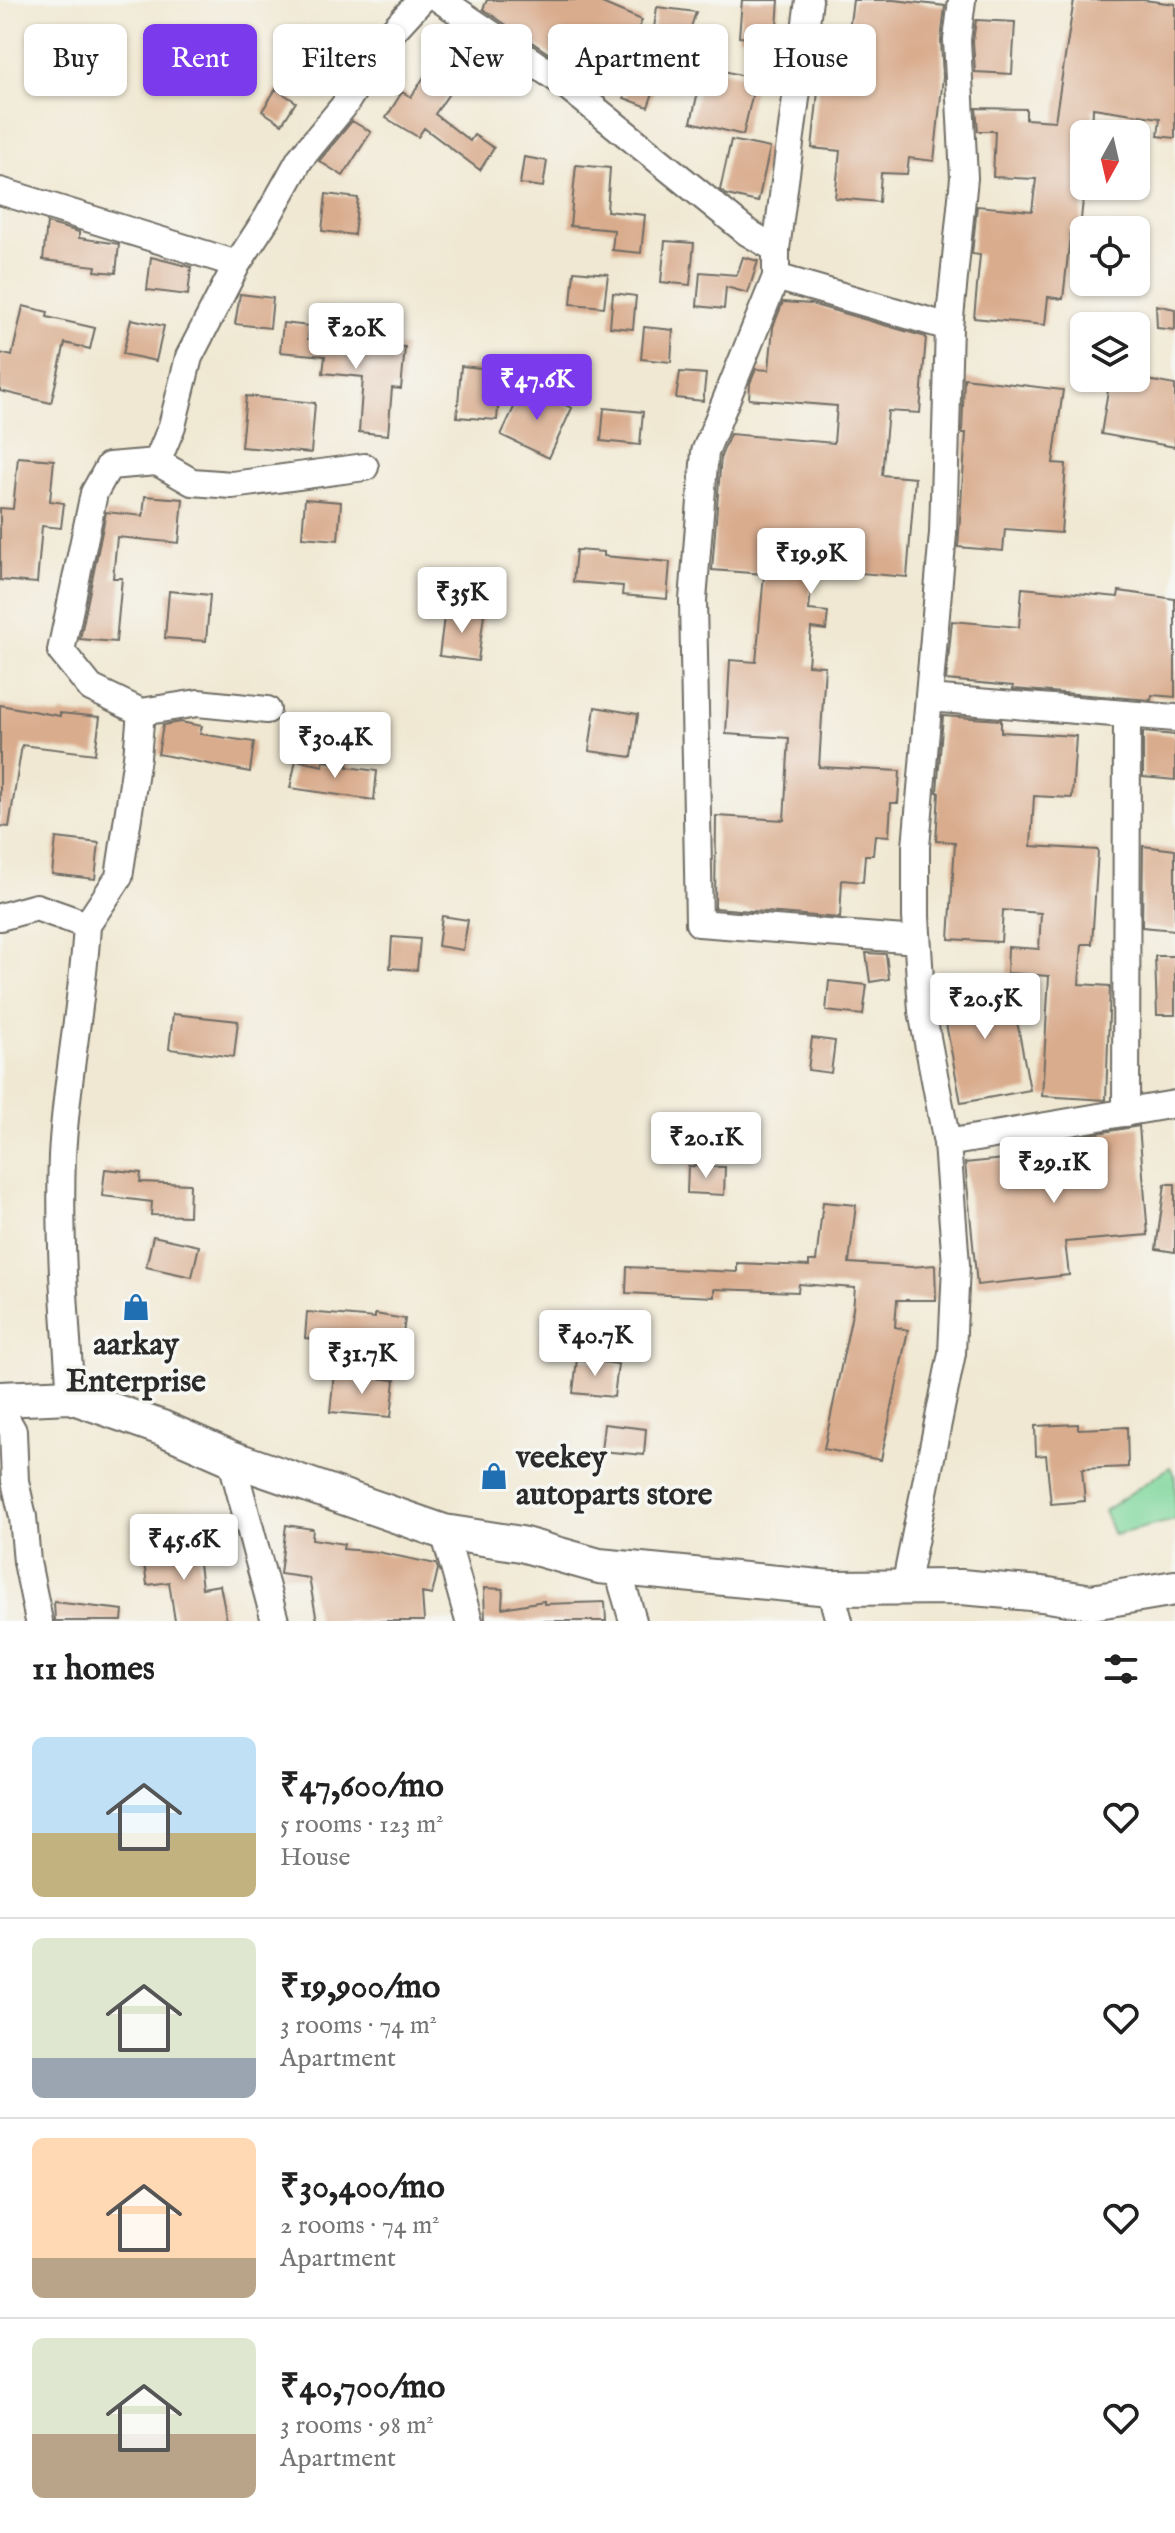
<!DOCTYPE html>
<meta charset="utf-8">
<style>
:root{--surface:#fff;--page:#f6f6f6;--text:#222;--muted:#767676;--line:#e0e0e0;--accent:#7c3aed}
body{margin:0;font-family:"IM FELL English",serif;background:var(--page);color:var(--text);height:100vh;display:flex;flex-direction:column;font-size:30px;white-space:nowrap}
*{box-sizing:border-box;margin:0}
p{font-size:26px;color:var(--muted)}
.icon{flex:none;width:44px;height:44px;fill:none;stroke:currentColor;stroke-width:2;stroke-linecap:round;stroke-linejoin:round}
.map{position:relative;height:1621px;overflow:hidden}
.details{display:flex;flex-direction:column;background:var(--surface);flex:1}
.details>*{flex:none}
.top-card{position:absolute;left:24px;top:24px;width:1128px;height:72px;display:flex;gap:16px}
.needle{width:52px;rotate:188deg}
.fabs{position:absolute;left:1070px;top:120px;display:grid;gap:16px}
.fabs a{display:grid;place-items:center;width:80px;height:80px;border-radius:12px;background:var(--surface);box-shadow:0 2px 6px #0004;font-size:40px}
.price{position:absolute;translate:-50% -68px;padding:0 18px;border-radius:8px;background:#fff;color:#222;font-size:26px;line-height:52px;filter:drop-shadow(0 2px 4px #0008)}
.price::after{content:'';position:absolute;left:50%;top:48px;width:24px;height:18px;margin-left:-12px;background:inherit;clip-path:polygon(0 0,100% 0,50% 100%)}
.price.on{background:var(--accent);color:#fff}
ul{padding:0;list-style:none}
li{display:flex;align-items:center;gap:24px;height:200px;padding:0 32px}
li+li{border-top:2px solid var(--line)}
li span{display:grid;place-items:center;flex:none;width:224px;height:160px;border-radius:12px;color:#555}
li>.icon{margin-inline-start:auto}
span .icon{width:96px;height:96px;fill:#fffc;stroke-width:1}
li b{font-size:34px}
h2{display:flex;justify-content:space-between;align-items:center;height:96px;padding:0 32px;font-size:34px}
.chip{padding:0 28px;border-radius:12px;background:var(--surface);box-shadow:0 2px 6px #0004;font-size:28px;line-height:72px}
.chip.on{background:var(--accent);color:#fff}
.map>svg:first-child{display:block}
</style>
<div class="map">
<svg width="1175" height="1621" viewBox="0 0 1175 1621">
<rect width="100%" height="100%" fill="#f6f6f2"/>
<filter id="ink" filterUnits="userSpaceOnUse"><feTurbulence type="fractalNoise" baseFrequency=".0125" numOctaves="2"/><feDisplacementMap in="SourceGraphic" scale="16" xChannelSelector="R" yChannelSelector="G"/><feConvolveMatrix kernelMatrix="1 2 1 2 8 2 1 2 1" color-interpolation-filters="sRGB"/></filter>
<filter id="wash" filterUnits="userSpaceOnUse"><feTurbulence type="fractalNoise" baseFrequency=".006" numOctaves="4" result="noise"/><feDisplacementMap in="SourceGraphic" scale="32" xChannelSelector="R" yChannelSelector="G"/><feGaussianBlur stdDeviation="1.8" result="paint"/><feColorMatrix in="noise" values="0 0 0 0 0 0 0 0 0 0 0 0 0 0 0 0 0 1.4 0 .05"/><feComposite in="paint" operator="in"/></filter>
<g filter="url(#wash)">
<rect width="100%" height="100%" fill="#f0e8d2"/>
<!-- green -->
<path fill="#80d79c" stroke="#568164" stroke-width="2" d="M1170,1467l5,9v44l-61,15 -10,-24z"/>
<g id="blocks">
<!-- building -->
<path fill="#d9ac8d" d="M487,0h108l47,20 -18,42 -36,-16 -10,27 -2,-1 -93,-63z
M742,0h37l-3,40 -37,-3z
M853,0h41l51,6 -4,35 2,36 -9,84 -25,-3 -2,16 -26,-1 -2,29 -44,-4 5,-47 -28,-3 12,-113 24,3z
M1074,0h69l32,4v134l-17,-2 2,-18 -67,-10 -1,26h-8v56l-4,39 -9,-1 -8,71 -15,-2 -3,28 -71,-7 6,-63 -8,-1 5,-48 55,5 4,-32 -43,-2 2,-46h-17l-2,-23 50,1v10l29,2z
M657,7l39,5 -7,21 -35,-5z
M976,20l39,2 -3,52 -37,-2 -2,-31z
M444,46l26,17 -35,51 35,27 4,-6 20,13 -14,22 -56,-42 -6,9 -32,-19 16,-26 9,5z
M704,66l52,13 -13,56 -52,-13z
M631,78l24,9 -7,20 -24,-9z
M276,89l20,13 -14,22 -20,-13z
M352,121l19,11 -28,44 -24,-15z
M731,140l39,8 -12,54 -31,-7 -7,-5z
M524,157l23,4 -4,26 -23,-3z
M576,165l34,3 -3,43 38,4 -4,38 -29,-3 2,-20 -44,-4z
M326,194l32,4 -4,37 -32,-4z
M47,223l32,9v6l40,6 -3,29 -21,-2 1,-5 -53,-6z
M665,241l29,2 -4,42 -29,-3z
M151,257l40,10 -3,28 -41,-5z
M743,257l15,4 -10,32 -22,-6 -2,22 -27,-3 3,-34 37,3z
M574,271l34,3 -4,33 -33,-3z
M613,293l23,3 -3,33 -23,-2z
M240,294l33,4 -3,30 -35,-4z
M783,302l28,2 115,33 -6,76 -32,-2 -6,64 33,3 -8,99 -94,-8 -4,41 19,2 -2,18 -15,-2 -3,37 17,1 -6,101 81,4 -2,32h-7l-2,33 -14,-1 -2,20h-8l-2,27 -21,-2 -2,38 -125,-10 1,-92 68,4 5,-82 -63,-4 4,-74 26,2 8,-88 -52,-4 9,-114 9,-22 104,9 3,-37 -88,-7 1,-16 6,-14 13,1 4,-43z
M1156,305l19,4v21l-18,-2z
M23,306l25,6 -1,5 48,11 -5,21 -25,-6 -14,60 -51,-12v-38l12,3z
M131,319l33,7 -8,35 -33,-7z
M283,323l26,3 -1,13 97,8 -4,42 -9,-1 -4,47 -29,-3 4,-55 -40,-4 2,-17 -45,-4z
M644,327l29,3 -2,32 -30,-3z
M461,366l40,4 -4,50 -40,-3z
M680,372l26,2 -3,27 -27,-3z
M964,378l99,12 -10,73 13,1 -5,69 -56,-4 -2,22 -45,-4 8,-114h-4z
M1110,378h26l39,7v62l-74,-13z
M524,386l48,22 -23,50 -48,-23z
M246,396l69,7 -4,50 -70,-6z
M604,408l39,4 -3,33 -39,-4z
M18,457l36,3 -4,41 14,2 -3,25 -19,-2 -5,57 -37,-3v-72l13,1z
M145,496l38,3 -4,44 -62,-6 -4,41h9l-6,64 -36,-3 26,-127 37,4z
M305,499l36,3 -3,38 -36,-3z
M576,550l28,2v4l66,6 -3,37 -45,-4 1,-9 -50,-4z
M1022,588l96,9 1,-6 56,8v98l-23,-2 -1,5 -138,-11v-3l-67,-6 6,-59 67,6z
M169,591l41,4 -4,46 -41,-3z
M445,609l39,5 -6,47 -39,-5z
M0,705l60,11v-3l40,4 -5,37 -73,-9 -13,82 -9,-1z
M595,707l43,7 -6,43 -43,-6z
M943,716l58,4v12l75,4 -4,62 -38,-2 -3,50 67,4 -6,94h-10l-3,40 31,2 -4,114 -64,-4 7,-120 -42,-3 1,-26 31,2 2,-36 -38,-3 -2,32 -52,-3 6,-97 -19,-1 3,-48 -2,-1z
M180,722l22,4 -2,8 54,8 -4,30 -92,-18 5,-29z
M1143,732l32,3v45l-32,-3z
M296,760l27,6v-5l25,3 -1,3 30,4 -3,29 -84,-12z
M56,838l43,5 -4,36 -43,-5z
M1143,846l32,4v80l-33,-3z
M442,916l26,4 -5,30 -25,-4z
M392,937l28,2 -3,31 -27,-2z
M866,953l20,1 3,25 -19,3z
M1155,956h20v59h-18z
M1009,979l21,111 -69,13 -21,-111z
M829,981l38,4 -4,30 -37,-4z
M173,1014l65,7 -4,36 -65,-8z
M812,1038l23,3 -4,32 -23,-3z
M1139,1126l9,109 -83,7 4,33 -92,10 -12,-122 117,-12 -2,-15z
M688,1166l37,1 -1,28 -37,-2z
M105,1169l36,4 -1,9 50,2 -1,32 -38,-1 1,-13 -50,-6z
M1165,1184h10v68l-19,-3z
M823,1202l33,3 -7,58 62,4 24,-2 1,35h-39l-2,27 13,3 -27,130 -57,-11 29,-140 2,-21 -56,-4 -1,8 -84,-3v8l-88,-4 1,-26 110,5v-9l72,3v-5h7z
M153,1236l46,10 -7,31 -46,-10z
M307,1312l68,6v-4l30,5 -4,29 -96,-10z
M577,1359l41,5 -4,33 -41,-4z
M334,1374l61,6 -4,37 -61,-5z
M604,1424l42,5 -2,26 -43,-4z
M1078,1424v5l49,-2 1,40 -46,2 3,32 -34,3 -5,-49 -10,1 -1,-30z
M286,1525l27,4 -1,10 32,5 -1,5 35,3 58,12 2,5 -6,26 -10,-2 2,28h-107l-8,-43 -29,-4z
M196,1540l6,48 18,-3 7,36h-52l-6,-39 -22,3 -5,-38z
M484,1588l19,1 -1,19 42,-7v3l61,-2 1,19h-121z
M54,1602l69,8 -1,11h-67z"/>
</g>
</g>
<g filter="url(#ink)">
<use href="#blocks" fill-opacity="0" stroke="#706d65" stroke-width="2"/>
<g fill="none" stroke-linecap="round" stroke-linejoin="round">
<!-- minor casing -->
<g stroke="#706d65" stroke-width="30">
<path id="minor" d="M441,0l121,82 185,150 29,17v28l-71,175 -12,148 6,323 218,17
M0,191l237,73
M776,249l33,-249
M776,277l173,50
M157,462l35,20 40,3 133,-18
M929,698l246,20
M141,712l57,-9 69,7
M0,917l36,-10 51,18c-4,77 -21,154 -25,231 -3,80 3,160 9,240
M87,925l32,-48 18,-120 4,-45 -50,-24 -30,-37 33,-158 15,-27 48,-4 15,-36 17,-69 48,-93 30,-46 33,-59 43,-52 45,-71 33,-36
M1126,1113l1,-399
M947,1143l228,-39
M0,1408l13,23 2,50 8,36 4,45 12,59
M231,1458l44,163
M444,1532l25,89
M617,1567l16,54
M905,1587l47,-234 4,-88 -9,-122 -25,-132 -6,-94v-70l27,-314 6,-206 15,-149 -7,-138 5,-40
M830,1588l9,33"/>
</g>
<!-- major casing -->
<g stroke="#706d65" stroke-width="38">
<path id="major" d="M0,1399l71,-3 91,32 69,30 213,74 77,12 78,22 231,22 131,-1 81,7 50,8 83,-14"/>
</g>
<!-- minor -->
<use href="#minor" stroke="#fff" stroke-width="26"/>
<!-- major -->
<use href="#major" stroke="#fff" stroke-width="34"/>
</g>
</g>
<!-- icons -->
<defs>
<g id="shop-bare" transform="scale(2.16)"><path d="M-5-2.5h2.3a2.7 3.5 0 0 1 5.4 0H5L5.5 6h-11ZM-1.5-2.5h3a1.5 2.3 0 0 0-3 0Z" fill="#1f6fb2" stroke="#f6f6f2" stroke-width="2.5" paint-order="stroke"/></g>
</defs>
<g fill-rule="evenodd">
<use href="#shop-bare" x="136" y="1307"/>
<use href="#shop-bare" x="494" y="1476"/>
</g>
<g text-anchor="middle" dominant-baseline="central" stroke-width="7" stroke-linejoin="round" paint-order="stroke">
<!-- poi labels -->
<g font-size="32" font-weight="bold" fill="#2b2b2b" stroke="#f6f6f2">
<text x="136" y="1345">aarkay<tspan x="136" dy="37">Enterprise</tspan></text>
<text x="516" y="1458" text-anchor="start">veekey<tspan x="516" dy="37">autoparts store</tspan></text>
</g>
</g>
</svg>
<div class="fabs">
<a><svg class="needle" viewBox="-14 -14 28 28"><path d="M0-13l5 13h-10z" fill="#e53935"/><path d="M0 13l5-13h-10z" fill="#767676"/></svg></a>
<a><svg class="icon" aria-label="locate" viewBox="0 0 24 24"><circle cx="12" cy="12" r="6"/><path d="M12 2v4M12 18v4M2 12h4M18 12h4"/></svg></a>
<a><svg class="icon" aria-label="layers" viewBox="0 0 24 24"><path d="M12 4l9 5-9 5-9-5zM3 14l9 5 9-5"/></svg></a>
</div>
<b class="price" style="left:356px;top:371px">₹20K</b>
<b class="price on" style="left:537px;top:422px">₹47.6K</b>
<b class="price" style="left:811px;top:596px">₹19.9K</b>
<b class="price" style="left:462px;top:635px">₹35K</b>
<b class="price" style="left:335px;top:780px">₹30.4K</b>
<b class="price" style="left:985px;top:1041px">₹20.5K</b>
<b class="price" style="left:706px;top:1180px">₹20.1K</b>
<b class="price" style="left:1054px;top:1205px">₹29.1K</b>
<b class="price" style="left:595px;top:1378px">₹40.7K</b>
<b class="price" style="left:362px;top:1396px">₹31.7K</b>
<b class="price" style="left:184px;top:1582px">₹45.6K</b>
<div class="top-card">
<a class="chip">Buy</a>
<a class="chip on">Rent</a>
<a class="chip">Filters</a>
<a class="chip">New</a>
<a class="chip">Apartment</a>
<a class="chip">House</a>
</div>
</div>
<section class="details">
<h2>11 homes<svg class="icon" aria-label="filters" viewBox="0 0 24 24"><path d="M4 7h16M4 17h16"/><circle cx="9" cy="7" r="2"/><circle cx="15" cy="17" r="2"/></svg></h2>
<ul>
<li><span style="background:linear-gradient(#bfe0f5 60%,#c2b280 0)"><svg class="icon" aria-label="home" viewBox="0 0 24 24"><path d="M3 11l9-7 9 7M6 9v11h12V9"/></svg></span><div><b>₹47,600/mo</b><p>5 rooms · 123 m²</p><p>House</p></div><svg class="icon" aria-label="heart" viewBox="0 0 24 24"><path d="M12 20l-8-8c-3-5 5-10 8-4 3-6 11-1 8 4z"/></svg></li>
<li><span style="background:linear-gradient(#dfe7d0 75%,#9aa5b1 0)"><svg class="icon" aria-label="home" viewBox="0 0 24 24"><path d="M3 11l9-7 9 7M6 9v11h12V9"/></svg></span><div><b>₹19,900/mo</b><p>3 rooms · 74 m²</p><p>Apartment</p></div><svg class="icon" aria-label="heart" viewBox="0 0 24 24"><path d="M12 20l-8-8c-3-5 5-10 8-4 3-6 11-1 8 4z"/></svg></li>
<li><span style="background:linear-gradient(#ffd9b3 75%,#b9a48a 0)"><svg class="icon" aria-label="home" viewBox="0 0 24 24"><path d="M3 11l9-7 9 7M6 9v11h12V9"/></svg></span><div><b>₹30,400/mo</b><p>2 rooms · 74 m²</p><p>Apartment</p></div><svg class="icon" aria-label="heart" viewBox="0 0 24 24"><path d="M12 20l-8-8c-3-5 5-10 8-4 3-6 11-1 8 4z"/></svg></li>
<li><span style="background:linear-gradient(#dfe7d0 60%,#b9a48a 0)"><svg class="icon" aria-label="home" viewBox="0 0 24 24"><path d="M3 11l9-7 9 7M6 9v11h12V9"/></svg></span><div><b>₹40,700/mo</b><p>3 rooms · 98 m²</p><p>Apartment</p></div><svg class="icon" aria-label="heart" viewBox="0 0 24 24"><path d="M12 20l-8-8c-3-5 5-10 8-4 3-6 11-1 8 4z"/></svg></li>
</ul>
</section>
